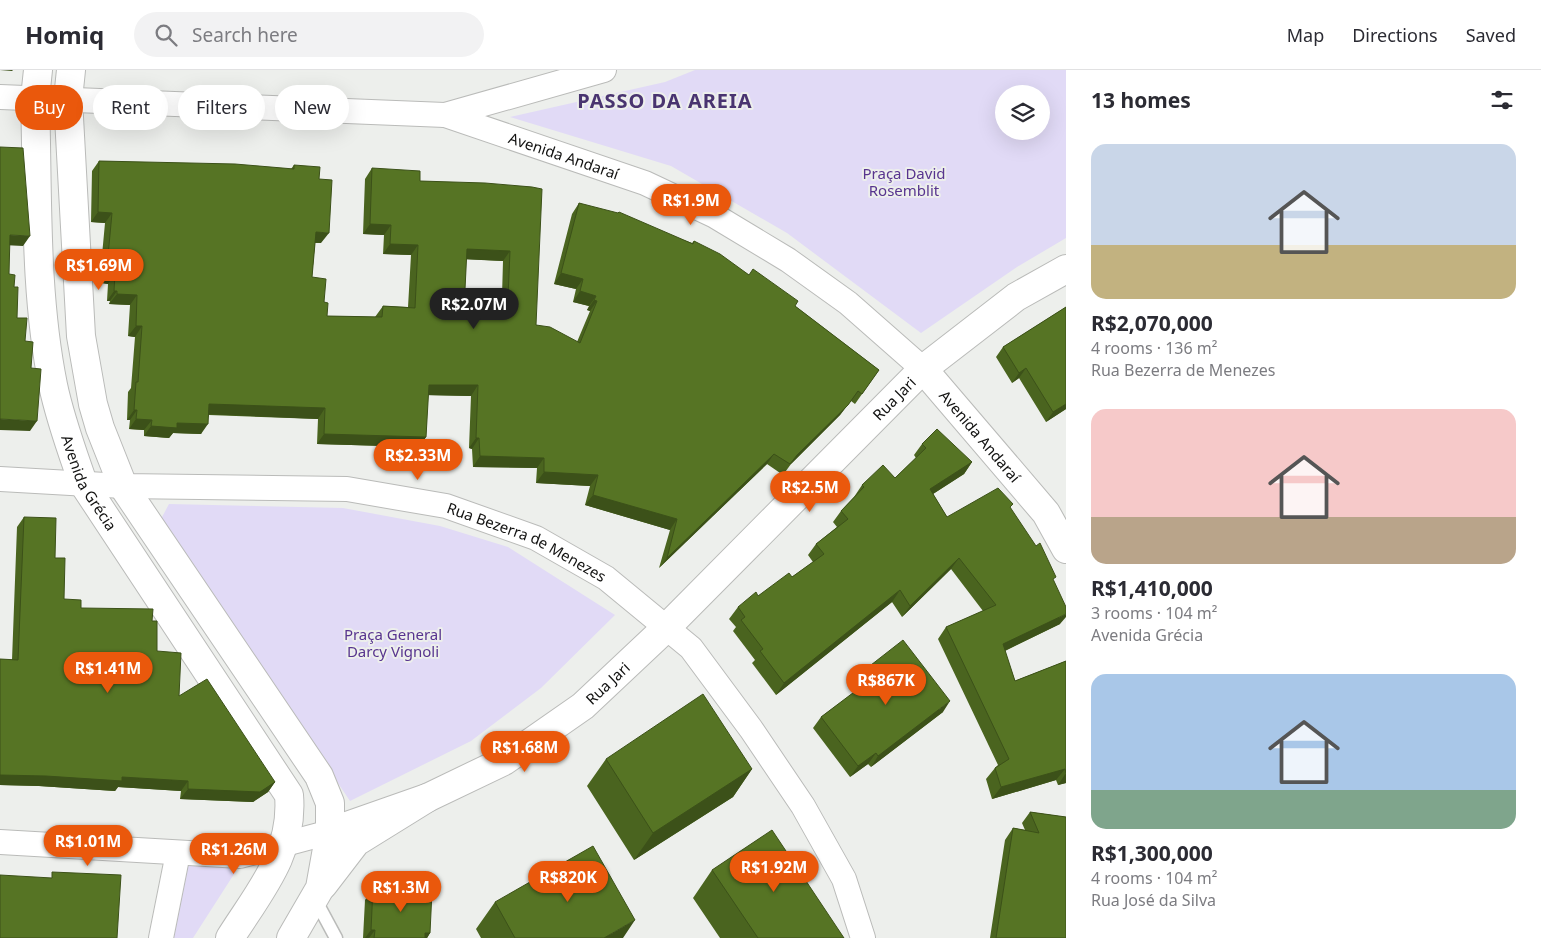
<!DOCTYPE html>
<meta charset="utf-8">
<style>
:root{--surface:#fff;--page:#f2f2f3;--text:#2b2b33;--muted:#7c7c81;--line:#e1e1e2;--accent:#ea580c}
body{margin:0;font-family:"Noto Sans",sans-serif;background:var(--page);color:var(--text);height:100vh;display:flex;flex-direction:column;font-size:19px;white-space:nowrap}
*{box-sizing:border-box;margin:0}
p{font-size:16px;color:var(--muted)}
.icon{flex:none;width:28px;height:28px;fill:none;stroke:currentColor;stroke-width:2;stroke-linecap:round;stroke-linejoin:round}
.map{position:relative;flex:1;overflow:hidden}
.sheet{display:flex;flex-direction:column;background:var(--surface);width:475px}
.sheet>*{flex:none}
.guide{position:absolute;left:15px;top:15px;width:475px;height:45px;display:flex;gap:10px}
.fabs{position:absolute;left:995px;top:15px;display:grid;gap:10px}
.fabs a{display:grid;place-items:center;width:55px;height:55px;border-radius:50%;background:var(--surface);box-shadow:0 5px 20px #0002;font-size:25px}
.price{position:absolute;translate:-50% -42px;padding:0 11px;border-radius:18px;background:var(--accent);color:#fff;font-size:16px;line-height:32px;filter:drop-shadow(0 1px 2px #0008)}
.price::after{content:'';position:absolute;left:50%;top:30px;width:15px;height:11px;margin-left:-8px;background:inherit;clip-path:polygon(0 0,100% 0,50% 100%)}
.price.on{background:#222;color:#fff}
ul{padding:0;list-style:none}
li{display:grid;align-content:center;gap:10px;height:265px;padding:0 25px}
li span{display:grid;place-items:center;height:155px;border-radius:15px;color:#555}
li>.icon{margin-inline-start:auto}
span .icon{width:90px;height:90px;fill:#fffc;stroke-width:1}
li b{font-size:21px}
h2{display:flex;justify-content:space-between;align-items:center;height:60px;padding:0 25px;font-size:21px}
.tag{padding:0 18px;border-radius:22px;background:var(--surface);box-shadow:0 5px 20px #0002;font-size:18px;line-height:45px}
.tag.on{background:var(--accent);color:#fff}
header{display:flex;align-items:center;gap:30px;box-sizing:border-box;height:70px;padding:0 25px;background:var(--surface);border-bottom:1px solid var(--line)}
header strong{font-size:24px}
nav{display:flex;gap:28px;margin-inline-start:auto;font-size:18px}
.search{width:350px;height:45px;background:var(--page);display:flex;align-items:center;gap:12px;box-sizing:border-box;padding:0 18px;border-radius:28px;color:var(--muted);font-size:19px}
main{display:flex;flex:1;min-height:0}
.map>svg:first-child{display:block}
</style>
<header>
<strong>Homiq</strong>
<div class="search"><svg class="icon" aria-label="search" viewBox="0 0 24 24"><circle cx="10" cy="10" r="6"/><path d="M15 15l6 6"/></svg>Search here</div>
<nav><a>Map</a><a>Directions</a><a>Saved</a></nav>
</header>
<main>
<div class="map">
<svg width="1066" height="868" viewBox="0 0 1066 868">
<rect width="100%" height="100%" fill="#edefec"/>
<!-- green -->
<path fill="#e1daf6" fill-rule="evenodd" d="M695,0h371v168l-49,29 -96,66 -134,-100 -116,-67 -161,-49 155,-35zM1004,24h37v37h-37z
M169,434l174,4 97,18 68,21 107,68 -74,73 -70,53 -121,60 -189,-282z
M187,792l48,4 1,5 -43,67h-23z"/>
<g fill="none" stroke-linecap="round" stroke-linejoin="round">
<!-- service casing -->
<g stroke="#babbb9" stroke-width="15">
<path id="service" d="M315,829l21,39"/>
</g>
<!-- minor casing -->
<g stroke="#babbb9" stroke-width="26">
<g id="minor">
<path id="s1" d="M0,27l445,18 200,68 70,33 73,44 60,43 75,66"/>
<path d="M445,45l159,-45"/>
<path id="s2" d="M0,409l123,7 224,3 99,17 90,32 70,40 85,70 60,81 52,77 41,73 19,59"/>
<path d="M0,772l240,14 90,-24"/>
<path d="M161,868l17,-85"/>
</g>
</g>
<!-- tertiary casing -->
<g stroke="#babbb9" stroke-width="30">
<g id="tertiary">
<path id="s3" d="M923,299l123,144 20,36"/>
<path id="s4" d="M330,762l97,-34 77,-37 79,-55 84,-79 256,-258 93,-72 50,-28"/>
</g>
</g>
<!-- secondary casing -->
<g stroke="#babbb9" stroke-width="30">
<g id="secondary">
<path id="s5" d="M38,0l-3,28c3,95 -1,193 18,287 7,34 19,66 30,98l206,312c5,58 -30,97 -59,143"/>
<path d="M71,0l-3,29 13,237 12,68 7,24 23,58 196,290 11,27v29l-10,56 -29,50"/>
<path d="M323,815l33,-43 71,-44"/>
</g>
</g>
<!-- service -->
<use href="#service" stroke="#fff" stroke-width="12"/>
<!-- minor -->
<use href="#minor" stroke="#fff" stroke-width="24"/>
<!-- tertiary -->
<use href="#tertiary" stroke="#fff" stroke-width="28"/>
<!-- secondary -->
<use href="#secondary" stroke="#fff" stroke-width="28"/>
</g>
<!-- wall -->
<path fill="#4a641f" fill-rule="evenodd" d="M99,91l192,8 3,-4 25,14 2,64h-6l-3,34 12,25 3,14 48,1 8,-11 25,1 3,-52 -28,-1 1,-19 -21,-1 2,-55 7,-11 48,13 112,6 4,138 41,17 13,-31 -3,-1 2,-4 -16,-4 3,-13 -22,-5 18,-70 7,-11 113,40 2,-2 55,34 46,31 84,64 -24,34 -4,-3 -11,14 -49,49 -8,11 -16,-11 -108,104 11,-38 -85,-25 5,-19 -54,-3 1,-15 -64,-1 -1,-18 -3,-1 2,-52 -43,-1 -2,42 -7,10 -102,-3 1,-25 -109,-4 -8,19 -28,-1 -4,5 -25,-2v-6l-15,-1 1,-9h-3l1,-28 3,-4 4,-51 -7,-1 2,-31 -21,-1 1,-3h-3l1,-17 -6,-1 1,-17h-2l4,-43 -14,-1 1,-51zM466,189l37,2 -1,35 -37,-7z
M1066,237v102l-20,13 -27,-44 -7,5 -16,-26 7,-10z
M922,374l50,18 -8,12 -31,20 14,23 63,-9 43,73 7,43 -55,27 10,30 51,-20v122l-8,2 -2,-5 -64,19 -6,-20 9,-11 3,-3 -60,-126 8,-12 37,-16 -32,-42 -49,48 -10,-15 -116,93 -24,-32 3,-3 -22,-29 3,-4 -7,-8 9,-12 54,-30 21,-15 -5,-7 8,-11 21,-17 -4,-5 8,-11 13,-14 8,-12 33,-7 21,-20 -2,-3z
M24,447l31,41 9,41 17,9 71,13 5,30 22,45 96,86 -7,10 -15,10 -73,-3 1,-8 -63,-4 -3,4 -76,-5 -39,-1v-126l12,1 5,-133z
M871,595l72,47 -72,55 -3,-3 -18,13 -37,-49 8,-11 47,-35 -5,-6z
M606,689l146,10 -19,28 -99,63 -47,-74z
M1030,742l36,5v121h-76l15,-98 8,-12 12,2 -3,-7z
M712,800l132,68h-124l-27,-40z
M373,818l57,45 -3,5h-64l2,-38z
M495,832l128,36h-142l-5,-9z"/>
<!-- shaded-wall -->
<path fill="#3c5119" d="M0,0h13l-1,1z
M98,142l14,1 -7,10 -14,-1z
M370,154l21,1 -7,10 -21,-1z
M316,162l13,1 -8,10 -12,-1z
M10,165l20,1 -7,10 -20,-1z
M390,174l28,1 -7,10 -28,-1z
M467,179l43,2 -7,10 -44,-2z
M108,186h3l-8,10h-2z
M109,203l6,1 -7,10 -6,-1z
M561,203l22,6 -7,10 -22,-5z
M114,221h3l-7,10h-3z
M580,221l16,5 -7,10 -16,-4z
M117,224l20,1 -7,10 -21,-1z
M594,230l3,1 -7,10 -3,-1z
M136,256h6l-7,11 -7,-1z
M1026,298l-7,10 -7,5 7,-10z
M429,315h49l-7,11 -49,-1z
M858,321l-18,24 -50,50 7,-10z
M209,334l116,4 -7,11 -116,-5z
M1066,334v5l-20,13 7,-10z
M134,340h3l-7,10h-3z
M0,349l37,2 -7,10 -30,-1z
M136,349l16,1 -8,10 -15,-1z
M177,353l31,1 -7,10 -28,-1 -4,5 -25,-2 7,-10z
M324,364l102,3 -7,10 -102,-3z
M476,368h3l-7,11 -3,-1z
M774,384l-7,10 -108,104 8,-10z
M480,386l64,2 -7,10 -64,-1z
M972,392l-8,12 -42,27 8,-12z
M544,402l54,3 -8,11 -54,-3z
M593,425l84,24 -7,11 -85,-25z
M959,488l-8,11 -49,48 8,-11z
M900,520l-8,12 -116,93 8,-12z
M1066,544v3l-6,7 -66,32 9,-12z
M950,631l-7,11 -72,55 7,-11z
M876,683l-8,11 -18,13 8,-11z
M752,699l-19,28 -99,63 19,-27z
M1065,699l-9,11 -64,19 9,-12z
M1066,703v10l-8,2z
M0,705l122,2 66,4 -7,10 -63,-4 -3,4 -76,-5 -39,-1z
M275,712l-7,10 -15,10 -73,-3 8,-10z
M635,850l-12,18h-19z
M371,860h4l-6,8h-4z
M425,863h5l-3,5h-5z"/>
<!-- building -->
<path fill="#567424" stroke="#3c5119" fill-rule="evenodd" d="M0,77l23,1 7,88 -20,-1 -1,39 6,1 -1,12h4l-1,31h10l-2,23 8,1 -2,26 10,1 -4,52 -37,-2z
M99,91l136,3 59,5v-4l26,2 -1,12 13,1 -3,53 -13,-1 -4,45 14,2 -2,23 4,1 -1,13 55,1 1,-11 32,2 3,-63 -28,-1 1,-19 -21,-1 2,-56 48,3v10l65,2 47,4 10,2 -6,136 14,2 30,16 17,-42 -3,-1 2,-4 -16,-5 3,-12 -22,-6 18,-70 39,10 1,-1 74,32 1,-3 26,13 29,21 4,-6 45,32 -3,5 84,64 -17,24 -4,-3 -10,14 -51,50 -7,9 -16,-10 -107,104 10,-39 -84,-24 5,-20 -54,-3v-14l-64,-2 -1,-18h-3l2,-53h-49l-3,52 -102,-3 1,-26 -116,-4 -1,20 -31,-1v5l-26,-2 1,-6 -16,-1 1,-9h-3l2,-28h2l4,-56h-6l1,-31 -20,-1v-3h-3l1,-17 -6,-1 2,-17h-3l4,-43 -14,-1zM467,179l43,2 -2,46 -43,-8z
M1066,237v97l-13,8 -27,-44 -7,5 -16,-26z
M937,359l35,33 -42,27 17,28 51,-29 15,16 -3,3 26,39 4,-3 16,34 -3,2 13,28v7l-63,30 12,37 51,-20v112l-1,-4 -64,18 -6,-19 14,-9 -63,-132 50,-22 -37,-47 -49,48 -10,-16 -116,93 -24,-32 3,-2 -22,-29 4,-3 -7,-10 18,-15 2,4 31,-23 3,4 32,-23 -8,-10 32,-25 -7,-8 23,-24 -2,-2 21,-20 12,13 31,-30 -4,-4z
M24,447l32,1 -1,40h10l-1,41 17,1v8l72,1 -1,12h5v30l24,2 -2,43 28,-17 68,103 -15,10 -72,-3v-8l-66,-4v4l-76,-5 -46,-1v-116l18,1z
M903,570l47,61 -72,55 -2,-3 -18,13 -37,-49 57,-43 -7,-9z
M703,624l49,75 -99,64 -47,-74z
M1030,742l36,5v121h-70l17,-110 26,5z
M772,760l72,108h-86l-46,-68z
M593,776l42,74 -31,18h-89l-20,-36z
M52,802l69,3 -4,63h-117v-63l52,3z
M373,818l59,3 -2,42h-5v5h-51l1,-8h-4z"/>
<g text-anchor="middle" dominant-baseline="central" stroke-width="4" stroke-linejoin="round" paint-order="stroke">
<!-- street labels -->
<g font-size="15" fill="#121211" stroke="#edefec">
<text stroke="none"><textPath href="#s1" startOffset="571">Avenida Andaraí</textPath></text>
<text stroke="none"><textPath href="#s4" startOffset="722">Rua Jari</textPath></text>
<text stroke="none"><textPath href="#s3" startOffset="88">Avenida Andaraí</textPath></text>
<text stroke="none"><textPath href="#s5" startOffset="421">Avenida Grécia</textPath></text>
<text stroke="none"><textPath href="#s2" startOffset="536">Rua Bezerra de Menezes</textPath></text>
<text stroke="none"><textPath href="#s4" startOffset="318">Rua Jari</textPath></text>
</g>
<!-- park labels -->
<g font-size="15" fill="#58358f" stroke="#edefec">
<text x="904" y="103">Praça David<tspan x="904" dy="17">Rosemblit</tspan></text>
<text x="393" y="564">Praça General<tspan x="393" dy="17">Darcy Vignoli</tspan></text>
</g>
<!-- district labels -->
<g font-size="20" font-weight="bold" letter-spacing="1" fill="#493470" stroke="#edefec">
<text x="665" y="30">PASSO DA AREIA</text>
</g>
</g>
</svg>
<div class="fabs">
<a><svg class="icon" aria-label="layers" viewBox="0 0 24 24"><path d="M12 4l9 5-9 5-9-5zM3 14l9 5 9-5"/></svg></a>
</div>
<b class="price" style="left:691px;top:156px">R$1.9M</b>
<b class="price" style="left:99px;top:221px">R$1.69M</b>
<b class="price on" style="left:474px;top:260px">R$2.07M</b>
<b class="price" style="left:418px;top:411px">R$2.33M</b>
<b class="price" style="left:810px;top:443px">R$2.5M</b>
<b class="price" style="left:108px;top:624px">R$1.41M</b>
<b class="price" style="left:886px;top:636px">R$867K</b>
<b class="price" style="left:525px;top:703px">R$1.68M</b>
<b class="price" style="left:88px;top:797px">R$1.01M</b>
<b class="price" style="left:234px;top:805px">R$1.26M</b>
<b class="price" style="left:774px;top:823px">R$1.92M</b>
<b class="price" style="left:568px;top:833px">R$820K</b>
<b class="price" style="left:401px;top:843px">R$1.3M</b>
<div class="guide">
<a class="tag on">Buy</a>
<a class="tag">Rent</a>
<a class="tag">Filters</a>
<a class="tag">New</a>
</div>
</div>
<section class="sheet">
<h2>13 homes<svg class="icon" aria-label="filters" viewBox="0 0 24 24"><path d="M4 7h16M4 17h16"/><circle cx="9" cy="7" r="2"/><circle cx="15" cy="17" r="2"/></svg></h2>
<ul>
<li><span style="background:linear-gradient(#c9d6e8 65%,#c2b280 0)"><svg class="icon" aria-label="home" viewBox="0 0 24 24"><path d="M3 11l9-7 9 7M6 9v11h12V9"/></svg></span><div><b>R$2,070,000</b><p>4 rooms · 136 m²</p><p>Rua Bezerra de Menezes</p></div></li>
<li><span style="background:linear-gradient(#f6c9c9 70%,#b9a48a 0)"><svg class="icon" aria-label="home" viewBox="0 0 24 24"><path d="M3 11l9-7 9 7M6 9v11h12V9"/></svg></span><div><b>R$1,410,000</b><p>3 rooms · 104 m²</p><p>Avenida Grécia</p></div></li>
<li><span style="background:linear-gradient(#a9c7e8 75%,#7fa58c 0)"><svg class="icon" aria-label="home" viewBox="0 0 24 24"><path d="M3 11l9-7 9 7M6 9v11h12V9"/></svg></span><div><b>R$1,300,000</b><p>4 rooms · 104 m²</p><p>Rua José da Silva</p></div></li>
</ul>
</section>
</main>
